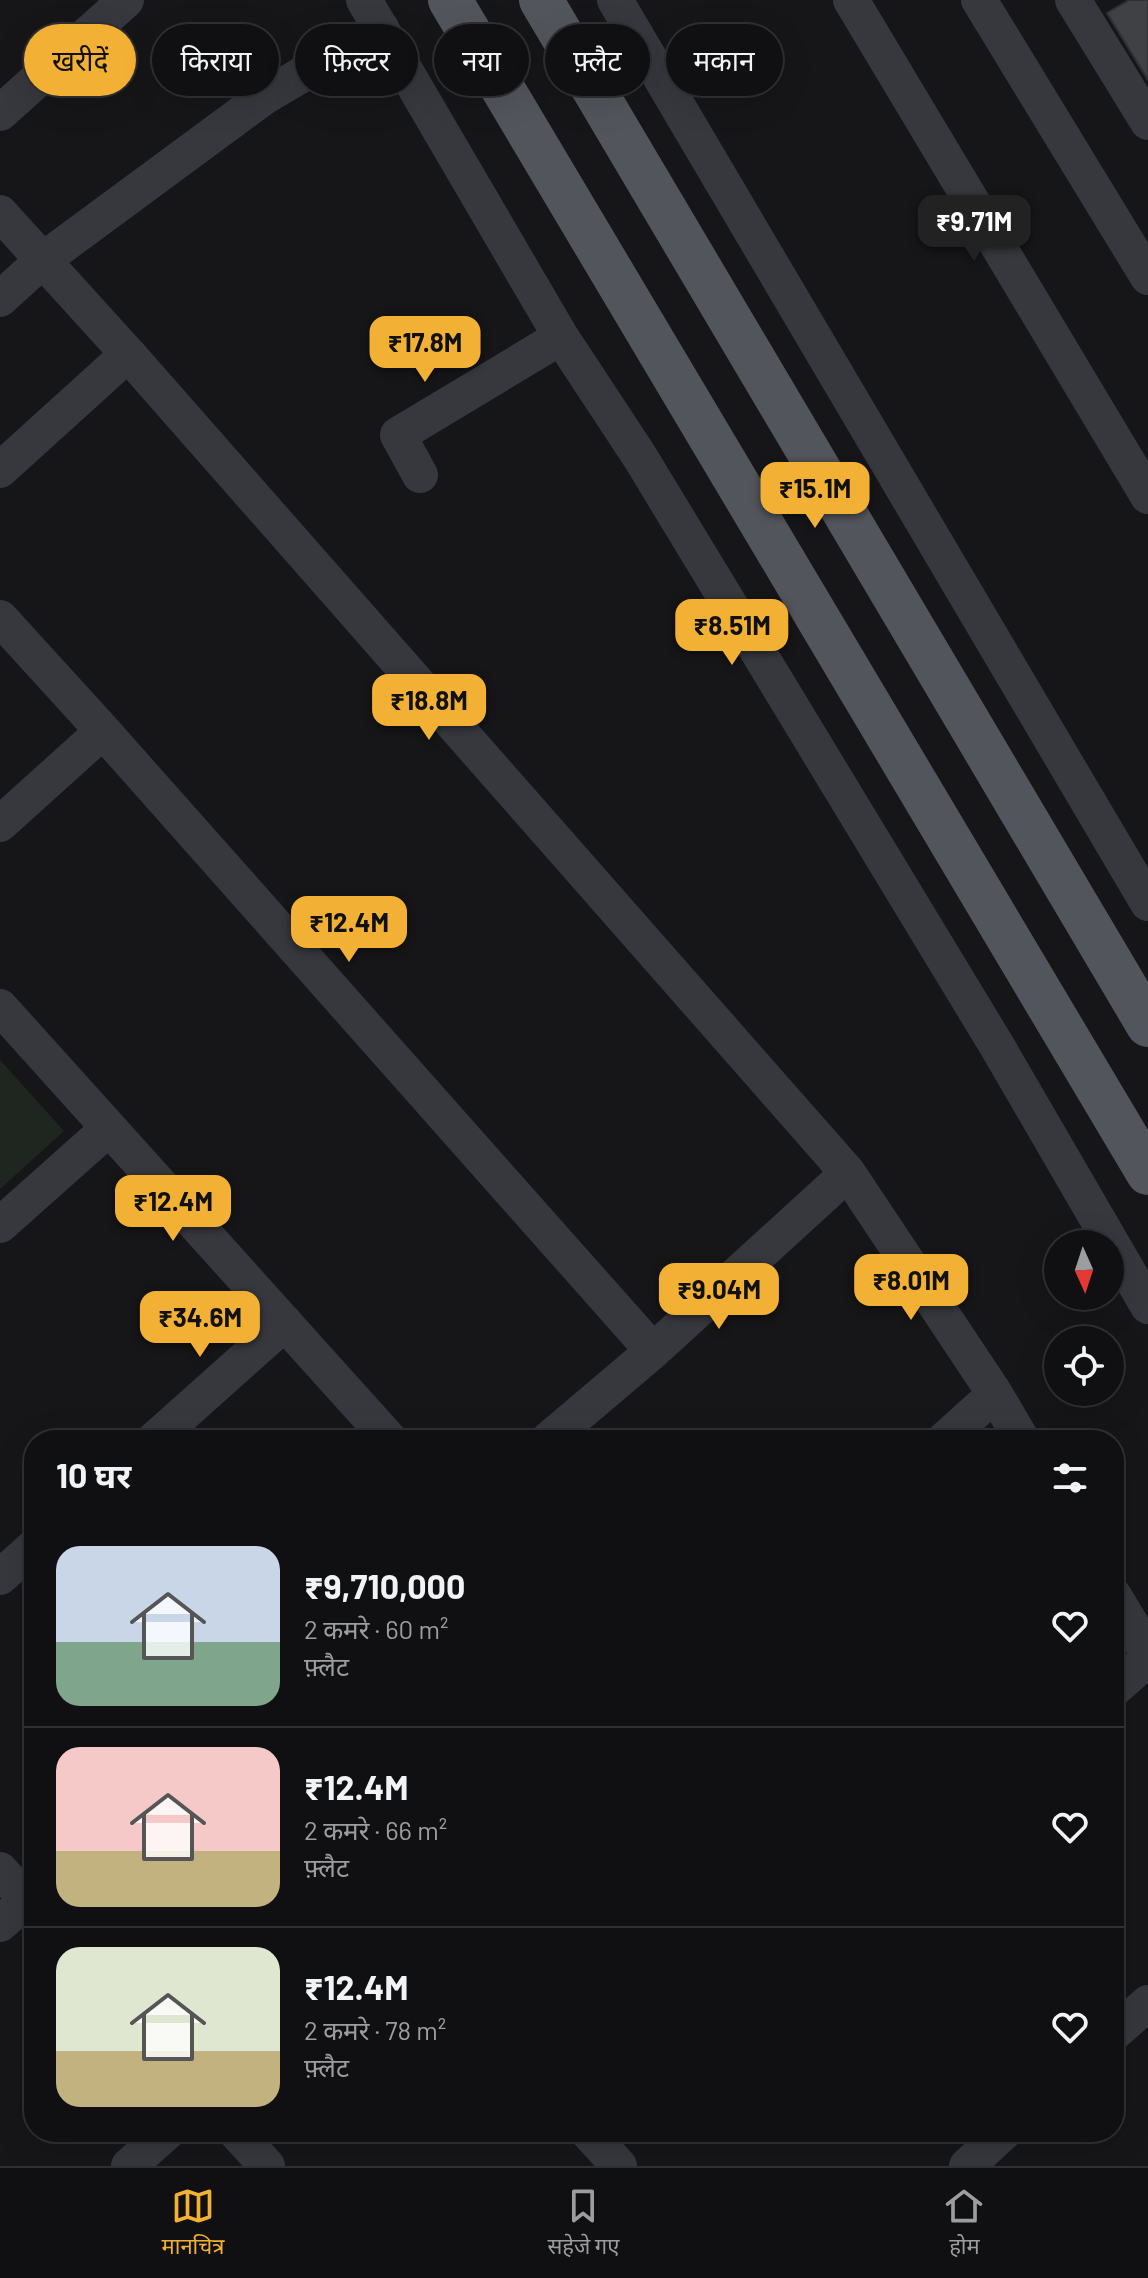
<!DOCTYPE html>
<html lang="hi">
<meta charset="utf-8">
<style>
:root{--surface:#101012;--page:#1e1e20;--text:#f1f3f6;--muted:#9c9d9f;--line:#303032;--accent:#f2b134}
body{margin:0;font-family:Barlow,"Noto Sans Devanagari",sans-serif;background:var(--page);color:var(--text);height:100vh;display:flex;flex-direction:column;font-size:30px;white-space:nowrap}
*{box-sizing:border-box;margin:0}
p{font-size:26px;color:var(--muted)}
.icon{flex:none;width:44px;height:44px;fill:none;stroke:currentColor;stroke-width:2;stroke-linecap:round;stroke-linejoin:round}
.map{position:relative;flex:1;overflow:hidden}
.panel{position:absolute;left:24px;top:1430px;width:1100px;height:712px;display:flex;flex-direction:column;background:var(--surface);border-radius:32px;box-shadow:0 8px 32px #0002,0 0 0 2px var(--line)}
.panel>*{flex:none}
.guide{position:absolute;left:24px;top:24px;width:1100px;height:72px;display:flex;gap:16px}
.needle{width:52px;rotate:177deg}
.buttons{position:absolute;left:1044px;top:1230px;display:grid;gap:16px}
.buttons a{display:grid;place-items:center;width:80px;height:80px;border-radius:50%;background:var(--surface);box-shadow:0 8px 32px #0002,0 0 0 2px var(--line);font-size:40px}
.price{position:absolute;translate:-50% -68px;padding:0 18px;border-radius:16px;background:var(--accent);color:#111;font-size:26px;line-height:52px;filter:drop-shadow(0 2px 4px #0008)}
.price::after{content:'';position:absolute;left:50%;top:48px;width:24px;height:18px;margin-left:-12px;background:inherit;clip-path:polygon(0 0,100% 0,50% 100%)}
.price.selected{background:#222;color:#fff}
ul{padding:0;list-style:none}
li{display:flex;align-items:center;gap:24px;height:200px;padding:0 32px}
li+li{border-top:2px solid var(--line)}
li span{display:grid;place-items:center;flex:none;width:224px;height:160px;border-radius:24px;color:#555}
li>.icon{margin-inline-start:auto}
span .icon{width:96px;height:96px;fill:#fffc;stroke-width:1}
li b{font-size:34px}
h2{display:flex;justify-content:space-between;align-items:center;height:96px;padding:0 32px;font-size:34px}
.pill{padding:0 28px;border-radius:36px;background:var(--surface);box-shadow:0 8px 32px #0002,0 0 0 2px var(--line);font-size:28px;line-height:72px}
.pill.selected{background:var(--accent);color:#111}
.dock{display:flex;justify-content:space-around;align-items:center;height:112px;border-top:2px solid var(--line);background:var(--surface);font-size:22px;color:var(--muted)}
.dock a{display:grid;justify-items:center;gap:4px}
.dock .selected{color:var(--accent)}
.map>svg:first-child{display:block}
</style>
<div class="map">
<svg width="1148" height="2166" viewBox="0 0 1148 2166">
<rect width="100%" height="100%" fill="#161618"/>
<!-- green -->
<path fill="#1e261f" d="M0,1060l64,71 -64,58z"/>
<!-- building -->
<path fill="#404145" stroke="#303034" stroke-width="2" d="M1129,0h19v80l-41,-67z"/>
<g fill="none" stroke-linecap="round" stroke-linejoin="round">
<!-- minor -->
<path stroke="#37383d" stroke-width="36" d="M364,0l197,337 79,120 357,589 151,260
M615,0l533,903
M851,0l297,496
M979,0l169,277
M1073,0l75,122
M0,113l126,-113
M0,213l128,141
M0,299l43,-39 221,-163 117,-69
M0,470l128,-116 720,819 147,221 27,46
M420,475l-22,-40 163,-98
M0,618l103,113 550,620
M0,824l103,-93
M0,1007l390,433
M0,1225l109,-97
M154,1440l131,-117
M548,1440l105,-89 195,-178
M944,1440l51,-46
M0,1577l34,-30
M1114,1596l34,57
M1114,1689l34,-30
M0,1870l27,30
M0,1924l34,-30
M1114,2033l34,-30
M236,2132l31,34
M588,2132l31,34
M129,2166l38,-34
M967,2166l37,-34"/>
<!-- major -->
<path stroke="#53555c" stroke-width="44" d="M450,0l698,1173
M541,0l607,1025"/>
</g>
</svg>
<div class="buttons">
<a><svg class="needle" viewBox="-14 -14 28 28"><path d="M0-13l5 13h-10z" fill="#e53935"/><path d="M0 13l5-13h-10z" fill="#9c9d9f"/></svg></a>
<a><svg class="icon" aria-label="locate" viewBox="0 0 24 24"><circle cx="12" cy="12" r="6"/><path d="M12 2v4M12 18v4M2 12h4M18 12h4"/></svg></a>
</div>
<b class="price selected" style="left:974px;top:263px">₹9.71M</b>
<b class="price" style="left:425px;top:384px">₹17.8M</b>
<b class="price" style="left:815px;top:530px">₹15.1M</b>
<b class="price" style="left:732px;top:667px">₹8.51M</b>
<b class="price" style="left:429px;top:742px">₹18.8M</b>
<b class="price" style="left:349px;top:964px">₹12.4M</b>
<b class="price" style="left:173px;top:1243px">₹12.4M</b>
<b class="price" style="left:911px;top:1322px">₹8.01M</b>
<b class="price" style="left:719px;top:1331px">₹9.04M</b>
<b class="price" style="left:200px;top:1359px">₹34.6M</b>
<div class="guide">
<a class="pill selected">खरीदें</a>
<a class="pill">किराया</a>
<a class="pill">फ़िल्टर</a>
<a class="pill">नया</a>
<a class="pill">फ़्लैट</a>
<a class="pill">मकान</a>
</div>
<section class="panel">
<h2>10 घर<svg class="icon" aria-label="filters" viewBox="0 0 24 24"><path d="M4 7h16M4 17h16"/><circle cx="9" cy="7" r="2"/><circle cx="15" cy="17" r="2"/></svg></h2>
<ul>
<li><span style="background:linear-gradient(#c9d6e8 60%,#7fa58c 0)"><svg class="icon" aria-label="home" viewBox="0 0 24 24"><path d="M3 11l9-7 9 7M6 9v11h12V9"/></svg></span><div><b>₹9,710,000</b><p>2 कमरे · 60 m²</p><p>फ़्लैट</p></div><svg class="icon" aria-label="heart" viewBox="0 0 24 24"><path d="M12 20l-8-8c-3-5 5-10 8-4 3-6 11-1 8 4z"/></svg></li>
<li><span style="background:linear-gradient(#f6c9c9 65%,#c2b280 0)"><svg class="icon" aria-label="home" viewBox="0 0 24 24"><path d="M3 11l9-7 9 7M6 9v11h12V9"/></svg></span><div><b>₹12.4M</b><p>2 कमरे · 66 m²</p><p>फ़्लैट</p></div><svg class="icon" aria-label="heart" viewBox="0 0 24 24"><path d="M12 20l-8-8c-3-5 5-10 8-4 3-6 11-1 8 4z"/></svg></li>
<li><span style="background:linear-gradient(#dfe7d0 65%,#c2b280 0)"><svg class="icon" aria-label="home" viewBox="0 0 24 24"><path d="M3 11l9-7 9 7M6 9v11h12V9"/></svg></span><div><b>₹12.4M</b><p>2 कमरे · 78 m²</p><p>फ़्लैट</p></div><svg class="icon" aria-label="heart" viewBox="0 0 24 24"><path d="M12 20l-8-8c-3-5 5-10 8-4 3-6 11-1 8 4z"/></svg></li>
</ul>
</section>
</div>
<nav class="dock">
<a class="selected"><svg class="icon" aria-label="map" viewBox="0 0 24 24"><path d="M3 6l6-2 6 2 6-2v14l-6 2-6-2-6 2zM9 4v14M15 6v14"/></svg>मानचित्र</a>
<a><svg class="icon" aria-label="saved" viewBox="0 0 24 24"><path d="M7 4h10v16l-5-4-5 4z"/></svg>सहेजे गए</a>
<a><svg class="icon" aria-label="home" viewBox="0 0 24 24"><path d="M3 11l9-7 9 7M6 9v11h12V9"/></svg>होम</a>
</nav>
